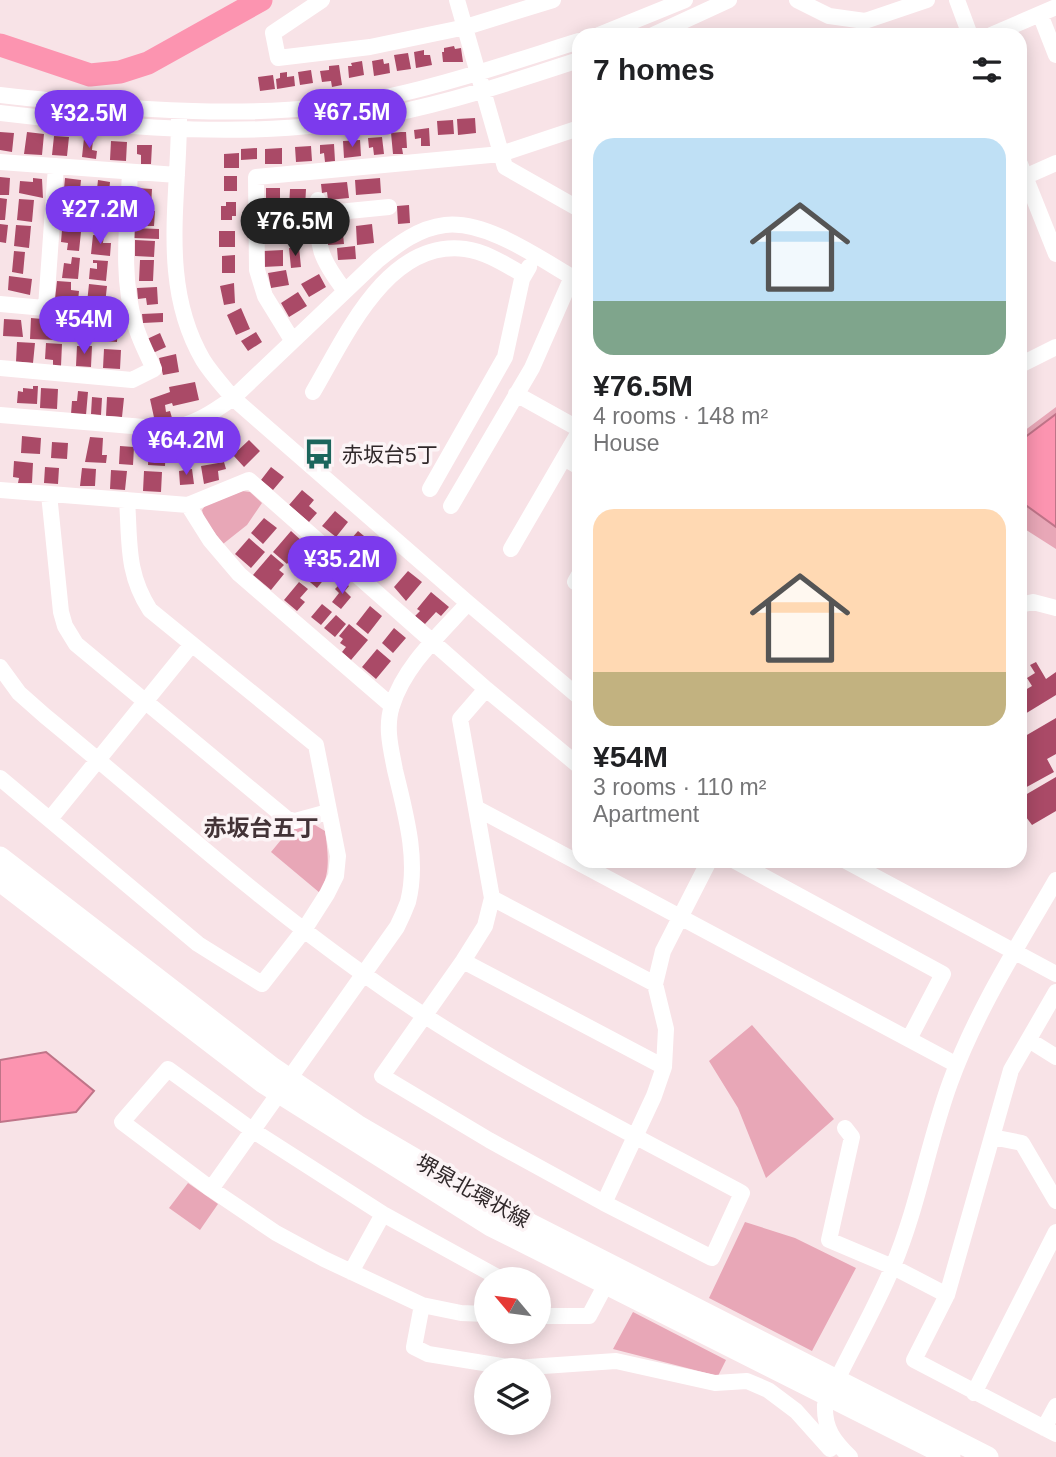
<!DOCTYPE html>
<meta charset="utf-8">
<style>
:root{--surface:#fff;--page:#f6f6f6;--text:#202124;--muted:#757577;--accent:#7c3aed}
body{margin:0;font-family:Helvetica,"Noto Sans JP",sans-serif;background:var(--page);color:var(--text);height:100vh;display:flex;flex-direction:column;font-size:26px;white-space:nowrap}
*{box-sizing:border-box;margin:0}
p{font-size:23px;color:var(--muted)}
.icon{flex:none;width:38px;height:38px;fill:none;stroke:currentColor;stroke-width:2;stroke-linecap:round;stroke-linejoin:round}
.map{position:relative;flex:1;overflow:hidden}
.drawer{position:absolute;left:572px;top:28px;width:455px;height:840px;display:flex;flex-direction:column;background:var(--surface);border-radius:21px;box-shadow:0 4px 18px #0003}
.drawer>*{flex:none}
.needle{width:46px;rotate:299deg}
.tools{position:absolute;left:474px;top:1267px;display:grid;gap:14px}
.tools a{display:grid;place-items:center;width:77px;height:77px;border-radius:50%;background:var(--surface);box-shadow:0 4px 18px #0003;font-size:35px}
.price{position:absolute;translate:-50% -60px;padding:0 16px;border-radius:24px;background:var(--accent);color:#fff;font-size:23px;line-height:46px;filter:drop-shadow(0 2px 4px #0008)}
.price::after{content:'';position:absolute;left:50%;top:42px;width:21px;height:16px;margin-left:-10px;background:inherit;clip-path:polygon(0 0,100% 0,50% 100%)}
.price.selected{background:#222;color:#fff}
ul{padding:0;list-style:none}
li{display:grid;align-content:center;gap:14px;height:371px;padding:0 21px}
li span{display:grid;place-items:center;height:217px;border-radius:21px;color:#555}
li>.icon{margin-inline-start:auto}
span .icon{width:126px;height:126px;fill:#fffc;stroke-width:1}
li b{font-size:30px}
h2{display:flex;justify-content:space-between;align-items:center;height:84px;padding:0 21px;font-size:30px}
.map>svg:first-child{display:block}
</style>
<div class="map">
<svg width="1056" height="1457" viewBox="0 0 1056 1457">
<rect width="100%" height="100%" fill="#f8e3e7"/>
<!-- green -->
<path fill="#e8a7b7" d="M1056,407v142l-36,-23v-92z
M242,491l8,1 12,11 -15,22 -24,19 -19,-26 -2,-8 3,-4z
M315,825l10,6c3,22 6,41 -5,62l-49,-41 19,-23z
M752,1025l82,94 -68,59 -28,-70 -29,-47z
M188,1183l30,21 -18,26 -31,-22z
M745,1222l50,16 61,30 -44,83 -103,-53z
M633,1312l93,48 -8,16 -105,-27z"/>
<!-- water -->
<path fill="#fc94b0" stroke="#bf7488" stroke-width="2" d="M1056,414v113l-36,-26v-60z
M46,1052l48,39 -18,21 -76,10v-62z"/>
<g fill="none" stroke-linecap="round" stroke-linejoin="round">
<!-- river -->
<path stroke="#fc94b0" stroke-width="23" d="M0,45l90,30 30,-3 28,-9 113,-63"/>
</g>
<!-- building -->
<path fill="#aa4a67" d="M454,46l1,3 6,-1 2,14h-20l-1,-10h2v-4z
M424,50v5h6l2,10 -16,3 -2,-16z
M408,53l3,16 -14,2 -3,-16z
M383,59l1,5 5,-1 1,10 -16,3 -2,-15z
M362,61l2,14 -15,3 -1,-12h4l-1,-3z
M339,65l3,20 -10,2 -1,-6 -9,1 -2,-11 9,-1v-4z
M311,70l2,13 -13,2 -2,-13z
M287,72v5l7,-1 1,10 -18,3 -1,-10 4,-1v-5z
M273,75l2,14 -15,2 -2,-14z
M475,118l1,15 -18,2 -1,-16z
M453,120l1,14 -16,1 -1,-14z
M429,128l1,18h-9v-8l-6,1 -1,-9z
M0,132l14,1 -2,19 -12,-2z
M27,132l17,2 -2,21 -18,-1z
M401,132h5l1,16h-5l1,6h-10l-2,-21z
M54,136l15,1 -2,19 -15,-1z
M382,137l2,17 -10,1 -1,-8 -4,1 -1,-10z
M84,138l9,2 -1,10 5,1 -1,8 -14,-2z
M360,140l1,16 -17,2 -1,-17z
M111,141l16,1 -1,19 -16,-1z
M334,144l1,17 -10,1 -1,-9 -4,1v-9z
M137,145h15l-1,19h-10v-9l-4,-1z
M311,146l1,15 -16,1 -1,-15z
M257,148v11l-16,1v-11z
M282,148v16h-17v-15z
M239,153v15h-15v-14z
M224,176h13v15h-13z
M0,177l10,1 -1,17h-9z
M33,178l9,1 1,19 -24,-5 1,-12 13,1z
M65,178l16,2 -2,21 -16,-1z
M380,178l1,15 -25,2 -1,-15z
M98,180l12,2 -2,22 -7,-1v-4l-5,-1z
M347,182l2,16 -21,2 -1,-8 -5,1 -1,-9z
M137,188l15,1 -1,18 -15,-1z
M266,188h14v20h-14z
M290,189h16l-1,19h-16z
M0,198l7,1 -2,21h-5z
M19,199l15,1 -2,22 -15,-2z
M226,202h10v14h-4v4h-11v-14h5z
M409,205l1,18 -12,1 -1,-18z
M65,207l17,1 -2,20 -17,-2z
M94,207l14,1 -2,20 -14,-1z
M139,210l16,1 -1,15h-16z
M264,215l19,2v15l-20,-1z
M288,218h16v21h-16z
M0,224l8,1 -2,18 -6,-1z
M342,224l2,20 -17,1 -1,-19z
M372,224l2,19 -17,2 -1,-19z
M16,225l15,1 -2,22 -15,-2z
M134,228l25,1v10l-26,-1z
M62,230l19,2 -2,19 -12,-1 1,-7 -7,-1z
M219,231h16v16h-16z
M93,235l11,1 -1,7h8l-1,13 -19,-2z
M135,240l20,1 -1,16 -19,-1z
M355,246l1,13 -18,1 -1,-12z
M299,247l2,20 -10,1 -2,-20z
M283,250v16l-20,1v-16z
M14,251l11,1 -2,22 -11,-2z
M235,255v18h-13v-17z
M72,257l8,1 -2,21 -16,-1 2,-15 7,1z
M93,260l15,1 -2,20 -17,-2 1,-11 7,1v-6h-4z
M140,260h14l-1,21h-14z
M286,270l3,15 -18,3 -3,-15z
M319,274l7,13 -17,10 -8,-13z
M9,276l23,3 -2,16 -22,-5z
M57,281l14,1v8l8,1 -1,10 -23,-2z
M234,283l1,20 -11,2 -4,-19z
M89,284l18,2 -2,18 -18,-1z
M157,287l1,17 -11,1 -1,-7 -8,1 -1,-11z
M298,292l9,14 -18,11 -8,-14z
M241,308l9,21 -14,6 -9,-20z
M163,313v9l-20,1 -1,-9z
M31,318l11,1 -1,7 17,1 -1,13 -27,-1z
M4,319l17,1 2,17 -20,-1z
M69,324h13l1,17 -15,-1z
M103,327l15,1 -1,14 -15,-1z
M256,332l6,10 -14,9 -7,-10z
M160,333l6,14 -13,6 -6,-14z
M17,342l18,1 -2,20 -17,-1z
M46,343l16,1 -1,22h-8v-6l-8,-1z
M77,346h15l-1,21 -15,-1z
M104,349l17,1 -1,19 -17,-1z
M176,354l3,18 -16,3 -4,-17z
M195,382l4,18 -26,6 -1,-3 -7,2 1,7 4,-1 2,7 -17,4 -5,-23 20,-7 -1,-5z
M33,386h5l-1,18 -20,-1 1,-12 5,1v-4l10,1z
M41,388l17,1 -1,20 -17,-1z
M78,391l10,1 -2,23 -15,-1 1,-13h5z
M92,397l10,1 -1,17 -10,-1z
M107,397l17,1 -2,19 -16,-1z
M223,425l10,23 -15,6 -10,-22z
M22,436l19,2 -1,16 -19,-1z
M90,437l13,1 -1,17h5l-1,8 -21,-1z
M199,440l1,22 -16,1 -1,-22z
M249,440l11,11 -16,16 -11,-12z
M52,442l16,1 -1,16 -16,-1z
M149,442l17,1 -1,23 -17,-1z
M120,446l14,1 -1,18 -14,-1z
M14,461l19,2 -1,20h-14l1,-5 -6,-1z
M224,462l2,7 -8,2 1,9 -15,4 -3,-18z
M45,467l14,1 -1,16 -14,-1z
M271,467l13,10 -11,13 -12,-10z
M82,468l14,1 -1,17h-15z
M192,469l2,15 -14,1 -1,-14z
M111,470l16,1 -2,19 -15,-1z
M144,471l18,1 -1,20 -18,-1z
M302,490l12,10 -5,6 8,7 -8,9 -20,-17z
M335,511l13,11 -12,15 -14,-11z
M264,518l13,10 -14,16 -12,-11z
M291,531l11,10 -6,7 2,2 -11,14 -14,-12z
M358,531l12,10 -15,17 -11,-11z
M249,538l16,14 -14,16 -16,-14z
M385,553l11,10 -14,16 -11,-10z
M271,554l13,11 -5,5 5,4 -13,16 -18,-15z
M323,561l6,5 -3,3 4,3 -13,16 -13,-11 13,-15 3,2z
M408,571l14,11 -16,19 -12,-14z
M343,581l6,5 -4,5 6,6 -10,12 -9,-7 7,-9 -4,-4z
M299,582l9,7 -8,9 5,4 -8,9 -13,-11z
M431,592l18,15 -8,9 -5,-4 -11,12 -10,-8 5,-5 -3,-2z
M322,604l10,8 -11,13 -10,-8z
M370,606l12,10 -14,18 -12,-10z
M336,615l10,9 -11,13 -11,-9z
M349,624l19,16 -17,20 -9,-8 4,-5 -6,-4 3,-4 -4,-3z
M394,628l12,10 -13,15 -11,-10z
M377,649l14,12 -15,18 -14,-12z
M1036,662l10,17 10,-7v23l-36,22v-24l12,-7 -5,-8 8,-5 -5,-8z
M1056,718v36l-9,5 7,13 -31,17 -3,-5v-45z
M1056,777v34l-24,14 -12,-16v-11z"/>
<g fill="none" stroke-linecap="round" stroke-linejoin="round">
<!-- minor -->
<path stroke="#fff" stroke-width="16" d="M322,0l-49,33 5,25 92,-11 96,-20 87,-27
M457,0l48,167 74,42
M797,0l32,16 36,5 62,-21
M957,0l13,35
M1040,14l16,41
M599,35l86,-35
M653,35l76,-35
M991,35l65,-28
M0,95c127,14 259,28 386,2 65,-14 129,-36 193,-56
M179,112c1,84 -21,171 24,248 8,13 20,26 30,38l235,205 111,94
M0,113c127,15 259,28 386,2 66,-13 129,-34 193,-55
M0,162l177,13
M1020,164l36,90
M1020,179l36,-16
M318,200c0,46 -2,53 27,91
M318,214l71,-7
M0,304l133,12
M46,307l10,-141
M292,340l-27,-44 -8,-26 -1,-93 245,-23 78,-26
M1020,365l36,-18
M0,368l132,12 22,-11c-7,-15 -15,-30 -19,-45 -15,-49 -7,-102 -5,-152
M313,392c32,-54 74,-153 152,-143 22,3 41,16 59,26
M516,394l63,35
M0,415l168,14c26,-4 44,-16 65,-31l145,-138c20,-16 41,-32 67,-35 43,-5 98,36 134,56
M564,458l15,9
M430,489l75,-132 17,-78 7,-12
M0,490l188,15 61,-25 237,209 93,77
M49,494l12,118 4,14 11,18 211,175 8,2 33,-9
M188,505l22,35 29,34 153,132
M451,506l81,-138 40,-91
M511,549l68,-117
M575,582l4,-7
M1020,605l13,-3 23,6
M0,667l19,26 26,23c105,86 206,178 317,257 119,86 251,151 380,220l-30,65 -108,-55
M486,689l-26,30 32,179 -7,28 -22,35 -81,115 107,64 115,63 50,-107 10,-29 2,-38 -11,-45 8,-33 46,-90
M0,778l198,166 64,40 42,-54 23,-36 9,-18 2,-20 -22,-111 -166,-135c-24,-37 -20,-68 -23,-110
M478,809l479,256
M50,819l142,-175
M735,861l208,113 -34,65
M846,861l210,113
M492,898l163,86
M463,961l201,106
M1056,992l-45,78 -64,225 -33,65 142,74
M1029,1040l27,17
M845,1128l7,9 -23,103 64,27 54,28
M992,1137l30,6 34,58
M211,1189l186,-262c4,-8 8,-17 11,-25 11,-43 -3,-90 -13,-132 -4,-21 -10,-43 -3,-64 12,-40 48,-72 76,-103
M351,1272l32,-58
M422,1305l-8,42 14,7 86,14 102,-7 99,22 32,-2 21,9 28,21 34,38
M486,1314l-25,-1 -39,-8 -98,-46 -48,-26 -65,-44 -89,-67 46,-53 84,61 131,84 118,65
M539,1316h50l17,-32
M974,1393l82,-161
M1044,1428l12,-22
M850,1457c-16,-16 -26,-28 -25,-52 21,-47 48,-91 68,-139 25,-59 35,-123 57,-183 26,-72 68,-137 106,-203"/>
<!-- major -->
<path stroke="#fff" stroke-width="21" d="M0,857l273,211 84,57 142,83 489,249
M0,881l262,201 229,144 459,231"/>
</g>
<!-- icons -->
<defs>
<g id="bus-bare" transform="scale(2.415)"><path d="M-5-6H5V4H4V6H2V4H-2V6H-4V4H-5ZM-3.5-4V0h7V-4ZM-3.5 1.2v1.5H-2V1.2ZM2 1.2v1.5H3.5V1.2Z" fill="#1c655c" stroke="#fcf4f6" stroke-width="2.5" paint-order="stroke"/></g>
</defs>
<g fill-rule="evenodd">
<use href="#bus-bare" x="319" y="454"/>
</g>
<g text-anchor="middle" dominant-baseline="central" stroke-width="7" stroke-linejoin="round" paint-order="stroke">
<!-- poi labels -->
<g font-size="21" fill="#30282a" stroke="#fcf4f6" text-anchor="start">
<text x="342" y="454">赤坂台5丁</text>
</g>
<!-- street labels -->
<g font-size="21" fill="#30282a" stroke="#fcf4f6">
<text transform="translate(473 1191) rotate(29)">堺泉北環状線</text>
</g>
<!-- neighbourhood labels -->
<g font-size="23" font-weight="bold" fill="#433337" stroke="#fcf4f6">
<text x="261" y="828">赤坂台五丁</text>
</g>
</g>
</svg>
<div class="tools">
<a><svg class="needle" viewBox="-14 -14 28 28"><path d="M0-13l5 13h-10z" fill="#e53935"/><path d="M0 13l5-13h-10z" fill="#757577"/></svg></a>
<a><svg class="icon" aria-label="layers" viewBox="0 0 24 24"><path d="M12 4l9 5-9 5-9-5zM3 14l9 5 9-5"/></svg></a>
</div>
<b class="price" style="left:352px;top:149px">¥67.5M</b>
<b class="price" style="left:89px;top:150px">¥32.5M</b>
<b class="price" style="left:100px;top:246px">¥27.2M</b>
<b class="price selected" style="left:295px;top:258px">¥76.5M</b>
<b class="price" style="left:84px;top:356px">¥54M</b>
<b class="price" style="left:186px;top:477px">¥64.2M</b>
<b class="price" style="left:342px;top:596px">¥35.2M</b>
<section class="drawer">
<h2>7 homes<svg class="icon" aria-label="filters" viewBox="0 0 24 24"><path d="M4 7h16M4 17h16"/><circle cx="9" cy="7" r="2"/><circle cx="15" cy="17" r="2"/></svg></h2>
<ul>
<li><span style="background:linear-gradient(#bfe0f5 75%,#7fa58c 0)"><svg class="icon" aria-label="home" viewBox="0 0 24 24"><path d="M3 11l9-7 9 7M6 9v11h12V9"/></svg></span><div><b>¥76.5M</b><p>4 rooms · 148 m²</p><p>House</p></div></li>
<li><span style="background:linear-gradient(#ffd9b3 75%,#c2b280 0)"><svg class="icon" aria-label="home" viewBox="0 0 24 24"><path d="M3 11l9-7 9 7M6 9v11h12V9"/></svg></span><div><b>¥54M</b><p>3 rooms · 110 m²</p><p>Apartment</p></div></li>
</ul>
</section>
</div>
